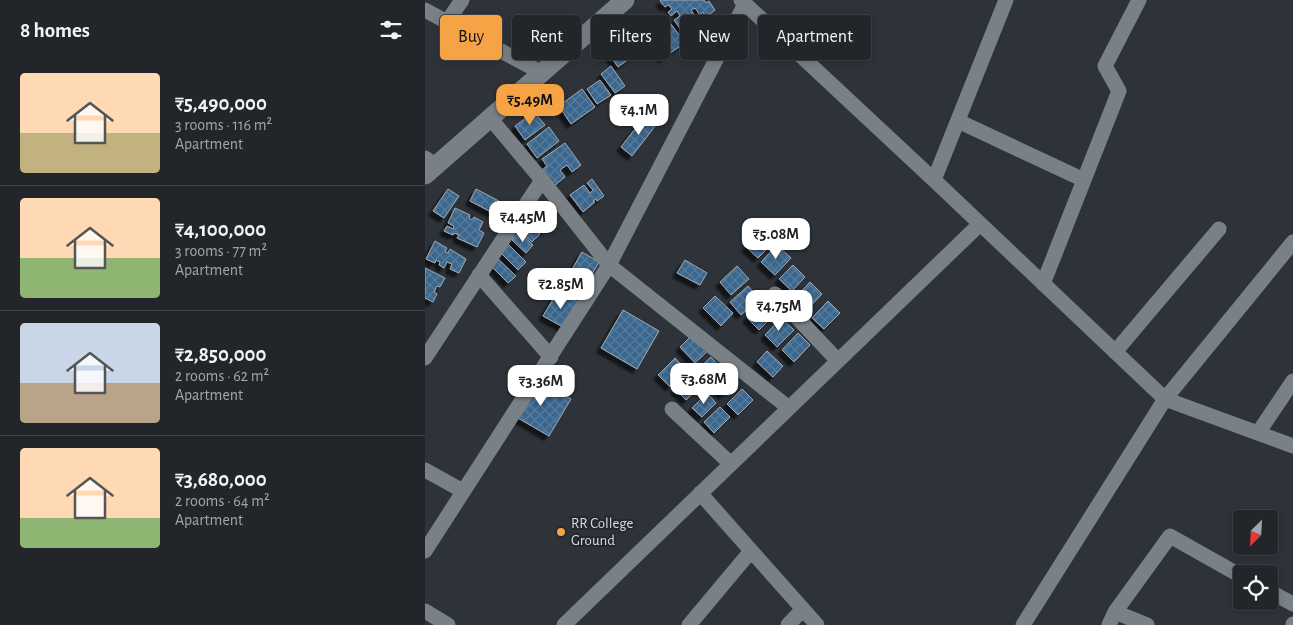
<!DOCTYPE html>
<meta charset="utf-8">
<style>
:root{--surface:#22262b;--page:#2a2e33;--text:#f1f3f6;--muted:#a2a5a9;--line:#3f4347;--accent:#f5a345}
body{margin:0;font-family:"Alegreya Sans",sans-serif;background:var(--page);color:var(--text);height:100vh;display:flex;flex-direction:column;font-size:19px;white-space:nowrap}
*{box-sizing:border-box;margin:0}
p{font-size:16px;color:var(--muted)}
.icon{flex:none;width:28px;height:28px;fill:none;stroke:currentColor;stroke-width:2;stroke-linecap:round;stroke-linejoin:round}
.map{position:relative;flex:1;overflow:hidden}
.details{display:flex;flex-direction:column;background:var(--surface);width:425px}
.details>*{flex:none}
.guide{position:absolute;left:15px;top:15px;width:475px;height:45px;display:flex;gap:10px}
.needle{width:32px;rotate:204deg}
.fabs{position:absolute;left:808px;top:510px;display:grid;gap:10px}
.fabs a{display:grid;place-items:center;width:45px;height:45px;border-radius:5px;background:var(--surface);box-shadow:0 2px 8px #0003,0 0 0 1px var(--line);font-size:25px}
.price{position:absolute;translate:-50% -42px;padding:0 11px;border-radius:10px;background:#fff;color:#222;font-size:16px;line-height:32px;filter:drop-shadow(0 1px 2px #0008)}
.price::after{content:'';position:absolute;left:50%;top:30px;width:15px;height:11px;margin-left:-8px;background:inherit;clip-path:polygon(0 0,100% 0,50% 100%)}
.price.selected{background:var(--accent);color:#111}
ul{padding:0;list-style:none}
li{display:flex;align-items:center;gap:15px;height:125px;padding:0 20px}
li+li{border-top:1px solid var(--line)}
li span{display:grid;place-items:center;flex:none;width:140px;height:100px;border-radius:5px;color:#555}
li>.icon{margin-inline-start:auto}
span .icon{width:60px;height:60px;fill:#fffc;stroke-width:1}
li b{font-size:21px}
h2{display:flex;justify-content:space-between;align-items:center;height:60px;padding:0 20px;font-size:21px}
.pill{padding:0 18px;border-radius:5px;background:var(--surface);box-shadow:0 2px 8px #0003,0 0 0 1px var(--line);font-size:18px;line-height:45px}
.pill.selected{background:var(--accent);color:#111}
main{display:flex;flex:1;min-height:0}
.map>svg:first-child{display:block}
</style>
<main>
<section class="details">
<h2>8 homes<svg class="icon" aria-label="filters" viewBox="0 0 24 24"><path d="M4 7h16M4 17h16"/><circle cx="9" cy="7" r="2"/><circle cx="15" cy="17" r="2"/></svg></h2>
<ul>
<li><span style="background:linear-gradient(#ffd9b3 60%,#c2b280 0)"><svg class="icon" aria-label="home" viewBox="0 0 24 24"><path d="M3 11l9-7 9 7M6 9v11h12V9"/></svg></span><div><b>₹5,490,000</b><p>3 rooms · 116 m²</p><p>Apartment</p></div></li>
<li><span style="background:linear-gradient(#ffd9b3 60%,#8fb573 0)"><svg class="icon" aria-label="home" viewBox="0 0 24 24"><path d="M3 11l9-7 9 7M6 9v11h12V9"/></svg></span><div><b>₹4,100,000</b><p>3 rooms · 77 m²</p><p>Apartment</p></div></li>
<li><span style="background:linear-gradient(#c9d6e8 60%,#b9a48a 0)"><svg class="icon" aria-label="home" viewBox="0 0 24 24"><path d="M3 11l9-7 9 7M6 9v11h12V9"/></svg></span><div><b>₹2,850,000</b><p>2 rooms · 62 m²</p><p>Apartment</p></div></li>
<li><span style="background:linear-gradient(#ffd9b3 70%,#8fb573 0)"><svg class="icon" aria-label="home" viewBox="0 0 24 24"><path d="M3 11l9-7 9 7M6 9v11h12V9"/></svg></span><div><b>₹3,680,000</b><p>2 rooms · 64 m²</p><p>Apartment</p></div></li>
</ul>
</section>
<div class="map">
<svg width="868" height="625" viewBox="0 0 868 625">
<defs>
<pattern id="building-cross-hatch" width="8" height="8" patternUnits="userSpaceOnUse" patternTransform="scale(1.25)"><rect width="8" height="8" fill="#3a668d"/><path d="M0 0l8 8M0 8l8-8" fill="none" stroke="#567b9d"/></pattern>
<filter id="shadow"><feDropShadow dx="-4.5" dy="4.5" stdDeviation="1" flood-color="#0009"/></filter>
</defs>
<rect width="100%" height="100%" fill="#2d3339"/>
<!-- building -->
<path fill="url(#building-cross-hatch)" stroke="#a2aab1" filter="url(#shadow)" d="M236,0h43l2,3 3,-2 6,9 -9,7 -3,-5 -3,3 -5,-7 -4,2 8,12 -7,5 -4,-6 -3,3 4,5 -6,4 -9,-13 6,-4 -3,-5 -6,5 -3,-4 4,-3 -4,-4 -3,2 -5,-6z
M243,20l17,23 -22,15 -16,-23z
M204,36l11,15 -22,16 -11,-16z
M186,66l14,20 -10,7 -14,-19z
M175,80l11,15 -14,9 -10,-15z
M157,89l13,18 -24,17 -12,-18z
M109,112l11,13 -20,15 -10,-14z
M220,116l11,9 -24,31 -11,-9z
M124,127l10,14 -22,17 -10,-14z
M140,143l16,22 -9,7 -5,-7 -7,5 5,7 -11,9 -12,-16 5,-4 -5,-7z
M167,179l12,17 -7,5 -1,-2 -3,2 2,1 -12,10 -13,-17 14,-10 6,8 3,-3 -6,-7z
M23,189l11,7 -15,22 -11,-7z
M51,189l23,12 -6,12 -23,-12z
M110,205l18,17 -9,9 -18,-17z
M30,208l15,7 -1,3 3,2 2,-3 9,5 -4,8 5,3 -7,14 -20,-9 2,-3 -5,-2 -1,2 -9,-4 3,-5 6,3 1,-3 -6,-3z
M98,218l17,16 -8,8 -17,-16z
M337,229l13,12 -17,17 -12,-11z
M94,232l14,13 -7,8 -14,-13z
M10,241l12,7 -2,4 3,1 2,-4 16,10 -7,14 -9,-4 2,-5 -5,-2 -3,6 -5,-3 1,-3 -4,-2 -1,3 -9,-4z
M83,244l18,18 -8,8 -18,-18z
M352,245l14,13 -16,17 -14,-13z
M157,252l17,10 -16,28 -17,-10z
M73,259l18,17 -8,7 -17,-17z
M260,260l22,13 -7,12 -23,-12z
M368,265l12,12 -13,14 -13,-12z
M312,266l12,13 -18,16 -11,-13z
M0,268l20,10 -5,9 -3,-1 -3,6 3,2 -4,8 -8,-4z
M385,282l12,12 -15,16 -12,-12z
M323,286l11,13 -18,16 -11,-13z
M133,291l21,12 -14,25 -22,-12z
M290,296l18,17 -12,13 -18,-18z
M338,301l13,12 -17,17 -12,-12z
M403,301l12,12 -16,16 -12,-11z
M198,310l36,21 -22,38 -36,-21z
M356,318l13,12 -17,17 -12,-12z
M271,331l16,16 -17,16 -15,-16z
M373,333l12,12 -16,17 -12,-12z
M342,351l16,15 -10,11 -16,-15z
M286,357l8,9 -12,12 -9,-9z
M250,358l12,13 -17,16 -12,-12z
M303,370l10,11 -15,14 -10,-10z
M264,376l11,11 -14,13 -11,-11z
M108,377l38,22 -22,37 -38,-22z
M317,389l11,11 -15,15 -11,-11z
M282,393l9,10 -14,14 -10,-9z
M295,407l10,10 -16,16 -10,-11z"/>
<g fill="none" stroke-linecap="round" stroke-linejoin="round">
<!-- minor -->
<path stroke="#798187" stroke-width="15" d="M316,0l193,180 231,219 128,47
M0,10l117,63
M22,22l15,-22
M65,118l52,62 67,85 180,143
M533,121l126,59
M0,158l11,7
M509,180l72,-180
M54,275l72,82
M618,284l76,-193 -14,-25 34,-66
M350,294l63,67
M690,352l104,-123
M0,358l117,-178
M247,409l59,55
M833,433l35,-52
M0,470l38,21
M275,493l117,132
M0,551l184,-286 136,-261
M844,591l24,13
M0,611l23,14
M690,612l55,-76 71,40
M139,625l416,-401
M264,625l62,-74
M363,625l15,-16
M598,625l142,-226 128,-157
M684,625l6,-13 32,13
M868,625v-1"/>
<!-- tertiary -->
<path stroke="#798187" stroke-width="19" d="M0,175l200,-175"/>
</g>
<!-- markers -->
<circle fill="#f5a345" stroke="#23292f" stroke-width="2" cx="136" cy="532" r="5"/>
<g text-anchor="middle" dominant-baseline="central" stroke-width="4" stroke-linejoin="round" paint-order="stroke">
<!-- poi labels -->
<g font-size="15" fill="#d7dbdf" stroke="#23292f" text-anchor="start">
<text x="146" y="523">RR College<tspan x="146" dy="17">Ground</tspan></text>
</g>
</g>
</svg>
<div class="fabs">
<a><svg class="needle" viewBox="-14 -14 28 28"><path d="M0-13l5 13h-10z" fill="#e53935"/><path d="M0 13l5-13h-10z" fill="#a2a5a9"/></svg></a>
<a><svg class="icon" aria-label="locate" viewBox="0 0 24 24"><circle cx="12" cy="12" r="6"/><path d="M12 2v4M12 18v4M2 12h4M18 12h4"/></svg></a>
</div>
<b class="price selected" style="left:105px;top:126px">₹5.49M</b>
<b class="price" style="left:214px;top:136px">₹4.1M</b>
<b class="price" style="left:98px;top:243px">₹4.45M</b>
<b class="price" style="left:351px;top:260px">₹5.08M</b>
<b class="price" style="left:136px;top:310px">₹2.85M</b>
<b class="price" style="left:354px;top:332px">₹4.75M</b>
<b class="price" style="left:279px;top:405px">₹3.68M</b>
<b class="price" style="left:116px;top:407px">₹3.36M</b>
<div class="guide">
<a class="pill selected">Buy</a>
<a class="pill">Rent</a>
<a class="pill">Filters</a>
<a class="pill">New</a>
<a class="pill">Apartment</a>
</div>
</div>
</main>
